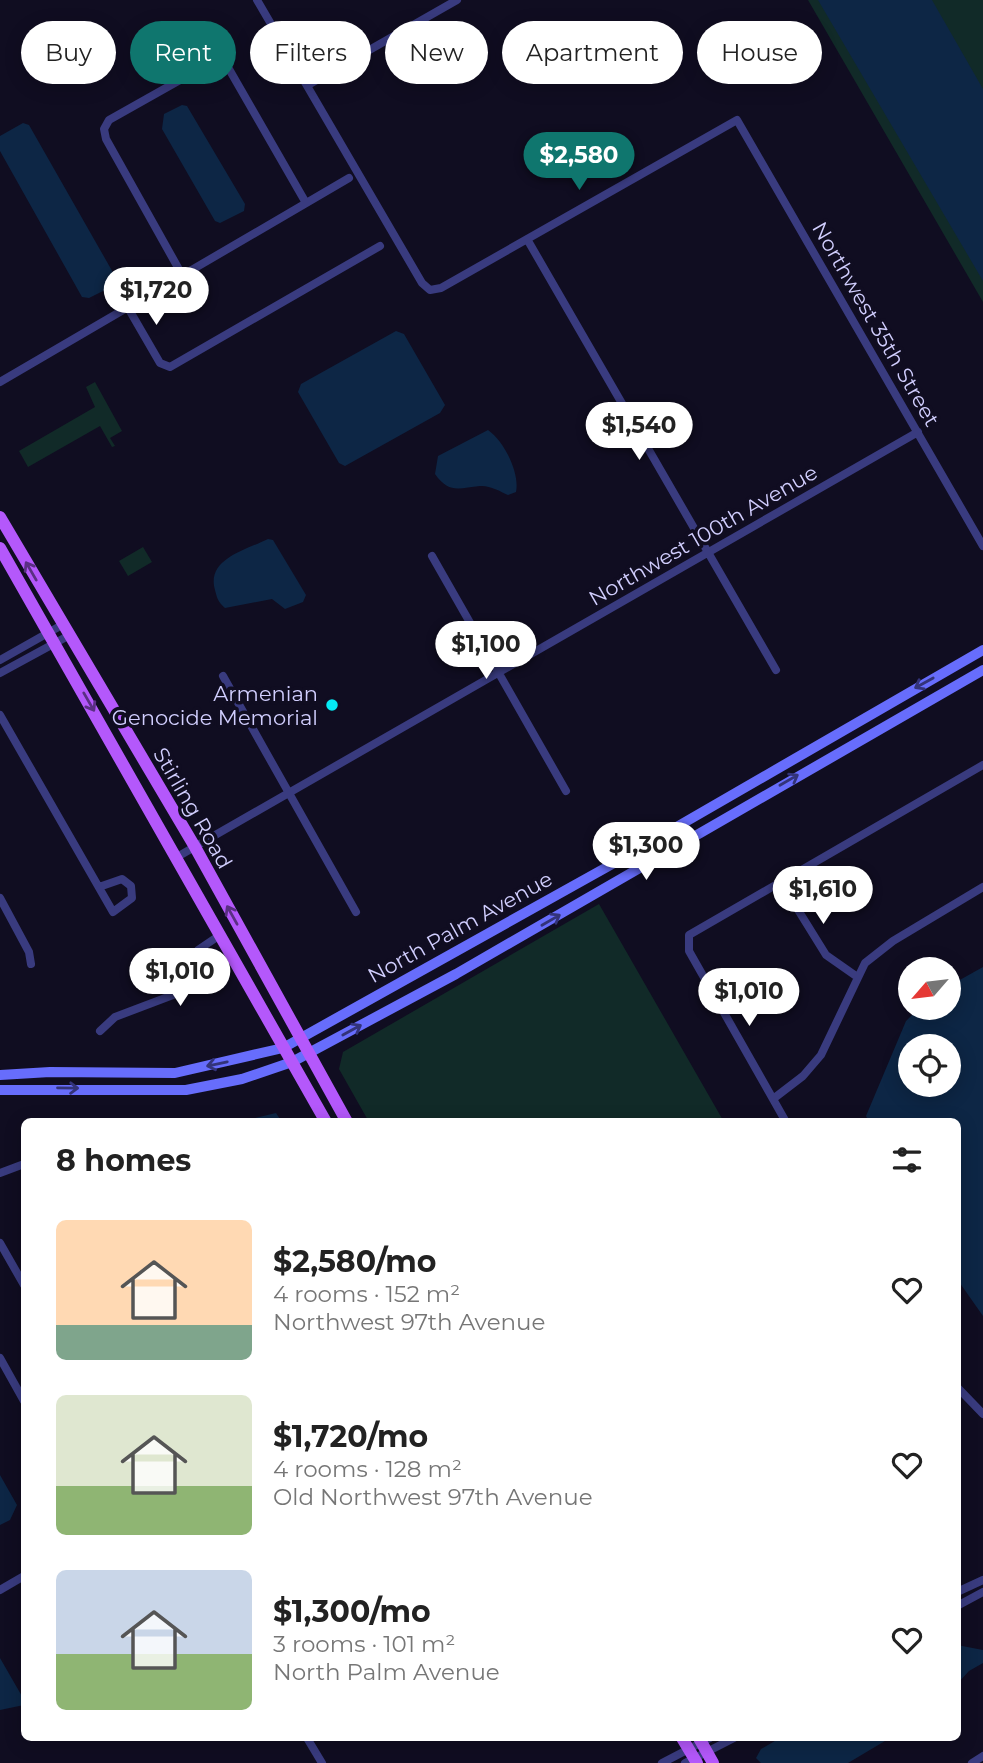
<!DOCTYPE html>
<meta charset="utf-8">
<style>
:root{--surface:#fff;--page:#f2f2f2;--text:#222;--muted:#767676;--accent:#0f766e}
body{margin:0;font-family:Montserrat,sans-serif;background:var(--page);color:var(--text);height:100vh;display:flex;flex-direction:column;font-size:26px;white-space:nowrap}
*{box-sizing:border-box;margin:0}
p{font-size:23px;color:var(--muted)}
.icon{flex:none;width:38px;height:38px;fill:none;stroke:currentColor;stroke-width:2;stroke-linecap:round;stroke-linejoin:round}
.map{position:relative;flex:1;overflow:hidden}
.panel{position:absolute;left:21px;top:1118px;width:940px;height:623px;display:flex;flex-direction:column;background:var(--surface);border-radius:10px;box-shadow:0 4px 18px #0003}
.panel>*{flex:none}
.guide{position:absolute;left:21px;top:21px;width:942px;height:63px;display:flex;gap:14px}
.needle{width:46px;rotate:242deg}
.tools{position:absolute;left:898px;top:957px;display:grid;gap:14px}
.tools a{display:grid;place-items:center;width:63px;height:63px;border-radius:50%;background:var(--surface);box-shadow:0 4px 18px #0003;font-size:35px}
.price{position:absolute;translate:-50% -60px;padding:0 16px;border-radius:24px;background:#fff;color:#222;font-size:23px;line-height:46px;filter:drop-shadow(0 2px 4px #0008)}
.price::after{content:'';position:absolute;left:50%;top:42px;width:21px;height:16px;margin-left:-10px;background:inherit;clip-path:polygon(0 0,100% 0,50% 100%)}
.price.on{background:var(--accent);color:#fff}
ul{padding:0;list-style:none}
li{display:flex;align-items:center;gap:21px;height:175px;padding:0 35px}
li span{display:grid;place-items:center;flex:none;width:196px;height:140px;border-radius:10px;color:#555}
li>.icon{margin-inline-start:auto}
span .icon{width:84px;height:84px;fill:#fffc;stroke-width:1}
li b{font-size:30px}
h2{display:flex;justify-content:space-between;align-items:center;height:84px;padding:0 35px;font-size:30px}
.tag{padding:0 24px;border-radius:32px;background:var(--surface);box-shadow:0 4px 18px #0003;font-size:24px;line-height:63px}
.tag.on{background:var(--accent);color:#fff}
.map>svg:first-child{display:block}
</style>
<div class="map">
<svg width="983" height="1763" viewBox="0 0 983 1763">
<rect width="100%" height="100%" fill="#100d21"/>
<!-- green -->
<path fill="#112a28" d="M808,0h175v302z
M95,382l27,49 -12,7 5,8 -3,1 -12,-21 -72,41 -9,-16 76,-44 -9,-20z
M143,547l9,15 -24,14 -9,-15z
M599,904l125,218h-355l-30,-53 4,-17z"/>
<!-- water -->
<path fill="#0d2645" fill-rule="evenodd" d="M818,0h114l51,89v192z
M182,105l5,1 58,98 -1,7 -24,12 -5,-2 -53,-92 2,-15z
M23,123l6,2 90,158 -30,15 -7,-1 -82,-146v-15z
M396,331l8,3 41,71 -5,8 -95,53 -6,-3 -41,-71 3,-8z
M488,430c16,11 32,43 28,62l-8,3c-8,-4 -19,-10 -28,-9 -21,2 -31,8 -45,-12l3,-18z
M268,539l5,1 33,55 -3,7 -18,7 -13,-10 -47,9c-7,-6 -8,-10 -10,-18 -9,-31 31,-40 53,-51z
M983,967v349l-26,-37v-157h-88l-3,-6 40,-95 13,-13h29l1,-22zM910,1046h38v39h-38z
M276,1113l6,9h-44z
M0,1475l17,30 -7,15 -10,5z
M957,1645l26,5v13l-14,8 -12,13z
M0,1658l23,40 1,7 -24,5z
M780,1738h110l-42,25h-87l-5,-5 5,-9z"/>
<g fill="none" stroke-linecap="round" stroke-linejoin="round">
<!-- minor -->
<path stroke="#393b7f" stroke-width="8" d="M257,0l165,283 8,7 11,-2 296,-168 246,426
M308,85l149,-85
M527,239l249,431
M181,273l-75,-134 -2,-10 5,-9 103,-58 9,1 8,6 77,134
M127,306l33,57 10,4 210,-121
M0,382l349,-204
M432,556l134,235
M0,660l62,-35
M0,673l68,-37
M223,676l133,236
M0,715l113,197 19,-14 -1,-12 -9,-7 -23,8
M177,857l741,-425
M782,884l44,71 30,21
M0,898l29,54 2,12
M100,1031l15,-14 58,-22 11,-12 14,-33 22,-15
M773,1099l30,-23 18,-21 44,-92 28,-22 90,-54
M786,1122l-97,-171v-16l294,-170
M0,1173l24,-9
M0,1243l24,42
M0,1358l24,43
M957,1387l26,27
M0,1590l24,-14
M957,1592l26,-12
M957,1606l26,-14
M307,1738l15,25
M662,1763l48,-25
M685,1763l49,-25
M972,1763l11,-7"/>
<!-- secondary -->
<path stroke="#676dfc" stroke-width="10" d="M0,1075l50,-3 125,1 108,-25 333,-186 367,-212
M0,1090h186l56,-11 50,-17 164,-88 527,-304"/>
<!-- primary -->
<path stroke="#b458fb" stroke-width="12" d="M0,517l195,330 152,275
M0,548l326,574
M682,1738l15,25
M699,1738l14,25"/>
</g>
<!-- one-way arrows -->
<defs><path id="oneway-shaft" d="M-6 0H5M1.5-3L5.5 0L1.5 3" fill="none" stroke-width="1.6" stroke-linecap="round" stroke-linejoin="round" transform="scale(1.75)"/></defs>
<g stroke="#5a2f83">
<use href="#oneway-shaft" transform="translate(31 571) rotate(-120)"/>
<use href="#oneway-shaft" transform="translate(89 702) rotate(60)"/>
<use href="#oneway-shaft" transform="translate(232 915) rotate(-119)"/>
</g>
<g stroke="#333379">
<use href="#oneway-shaft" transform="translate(924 683) rotate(151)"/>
<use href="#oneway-shaft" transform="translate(789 780) rotate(-30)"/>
<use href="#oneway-shaft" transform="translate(551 920) rotate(-30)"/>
<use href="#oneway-shaft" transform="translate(352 1030) rotate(-29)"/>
<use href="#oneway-shaft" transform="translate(217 1064) rotate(168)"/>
<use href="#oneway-shaft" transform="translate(68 1088) rotate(1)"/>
</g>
<!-- markers -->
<circle fill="#05eaf3" stroke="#100d21" stroke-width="2.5" cx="332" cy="705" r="7"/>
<g text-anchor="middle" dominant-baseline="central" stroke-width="7" stroke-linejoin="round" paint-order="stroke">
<!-- street labels -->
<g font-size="21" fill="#d1cefe" stroke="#100d21">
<text transform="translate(876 324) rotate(60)">Northwest 35th Street</text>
<text transform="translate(703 535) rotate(-30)">Northwest 100th Avenue</text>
<text transform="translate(193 808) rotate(60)">Stirling Road</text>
<text transform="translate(460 927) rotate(-29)">North Palm Avenue</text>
</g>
<!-- poi labels -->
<g font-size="21" fill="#d1cefe" stroke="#100d21" text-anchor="end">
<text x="318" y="693">Armenian<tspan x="318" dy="24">Genocide Memorial</tspan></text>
</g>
</g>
</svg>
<div class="tools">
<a><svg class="needle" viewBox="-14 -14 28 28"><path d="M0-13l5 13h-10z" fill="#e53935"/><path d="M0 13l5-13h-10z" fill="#767676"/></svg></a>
<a><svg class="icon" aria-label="locate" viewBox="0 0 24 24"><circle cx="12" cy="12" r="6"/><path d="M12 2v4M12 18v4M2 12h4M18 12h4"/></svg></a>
</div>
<b class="price on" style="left:579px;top:192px">$2,580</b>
<b class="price" style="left:156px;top:327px">$1,720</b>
<b class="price" style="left:639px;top:462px">$1,540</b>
<b class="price" style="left:486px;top:681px">$1,100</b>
<b class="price" style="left:646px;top:882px">$1,300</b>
<b class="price" style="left:823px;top:926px">$1,610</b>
<b class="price" style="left:180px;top:1008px">$1,010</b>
<b class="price" style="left:749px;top:1028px">$1,010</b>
<div class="guide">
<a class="tag">Buy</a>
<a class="tag on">Rent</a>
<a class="tag">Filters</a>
<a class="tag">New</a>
<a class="tag">Apartment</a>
<a class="tag">House</a>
</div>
<section class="panel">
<h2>8 homes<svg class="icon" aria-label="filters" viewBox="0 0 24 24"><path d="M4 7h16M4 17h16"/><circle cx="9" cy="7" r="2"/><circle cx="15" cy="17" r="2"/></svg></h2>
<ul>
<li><span style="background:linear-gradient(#ffd9b3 75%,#7fa58c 0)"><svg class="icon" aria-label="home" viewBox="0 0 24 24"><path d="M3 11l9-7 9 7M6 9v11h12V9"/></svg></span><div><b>$2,580/mo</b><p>4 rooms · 152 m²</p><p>Northwest 97th Avenue</p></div><svg class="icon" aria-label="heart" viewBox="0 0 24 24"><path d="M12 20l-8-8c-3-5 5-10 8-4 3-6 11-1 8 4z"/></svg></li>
<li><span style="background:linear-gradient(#dfe7d0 65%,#8fb573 0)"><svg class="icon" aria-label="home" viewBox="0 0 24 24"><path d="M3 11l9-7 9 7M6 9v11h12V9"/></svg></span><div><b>$1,720/mo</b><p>4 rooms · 128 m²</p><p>Old Northwest 97th Avenue</p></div><svg class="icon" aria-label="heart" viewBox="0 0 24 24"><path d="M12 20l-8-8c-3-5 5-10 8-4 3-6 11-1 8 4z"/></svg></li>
<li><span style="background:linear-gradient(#c9d6e8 60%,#8fb573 0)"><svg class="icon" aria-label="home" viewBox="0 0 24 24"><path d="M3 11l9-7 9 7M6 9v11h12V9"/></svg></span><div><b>$1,300/mo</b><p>3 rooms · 101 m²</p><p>North Palm Avenue</p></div><svg class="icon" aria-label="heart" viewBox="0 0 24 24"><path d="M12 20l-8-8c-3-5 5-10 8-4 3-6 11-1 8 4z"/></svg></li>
</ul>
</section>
</div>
